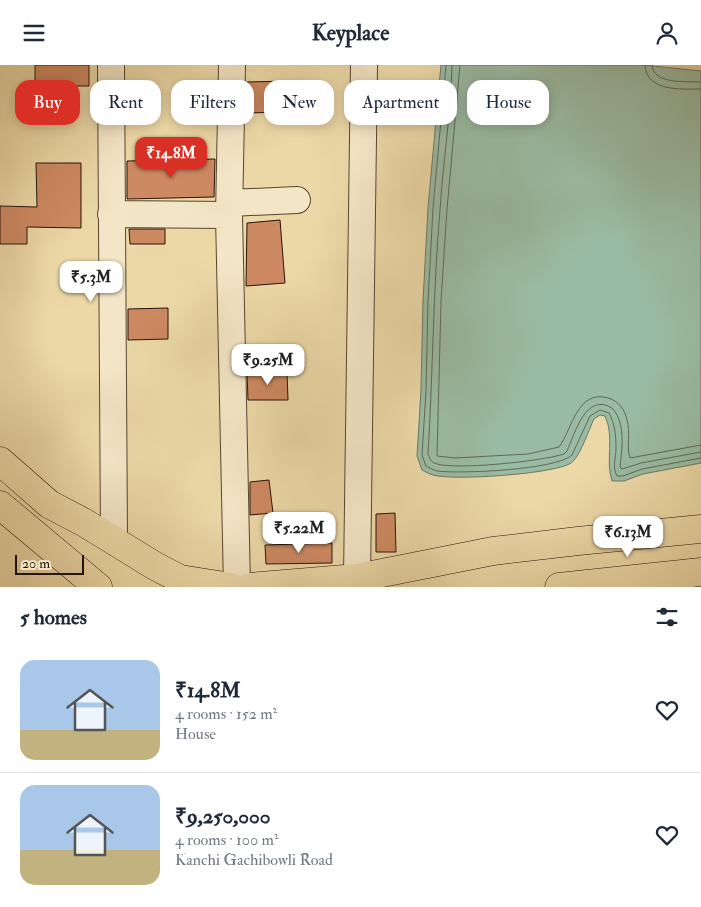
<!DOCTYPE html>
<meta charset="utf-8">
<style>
:root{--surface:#fff;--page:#f6f6f7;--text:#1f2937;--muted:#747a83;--line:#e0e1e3;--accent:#d93025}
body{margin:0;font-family:"IM FELL Double Pica",serif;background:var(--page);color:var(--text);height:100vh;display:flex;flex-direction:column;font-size:19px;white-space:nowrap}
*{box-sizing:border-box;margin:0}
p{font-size:16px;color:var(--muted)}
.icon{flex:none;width:28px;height:28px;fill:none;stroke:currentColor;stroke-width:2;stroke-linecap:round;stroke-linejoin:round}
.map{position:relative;height:522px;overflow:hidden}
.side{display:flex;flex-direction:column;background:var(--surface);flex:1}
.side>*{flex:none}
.top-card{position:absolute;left:15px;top:15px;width:671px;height:45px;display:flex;gap:10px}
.scale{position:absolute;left:15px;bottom:12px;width:69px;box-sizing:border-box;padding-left:5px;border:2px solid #25140a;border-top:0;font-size:14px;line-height:18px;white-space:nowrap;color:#25140a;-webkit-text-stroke:4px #f3e6c6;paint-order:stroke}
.price{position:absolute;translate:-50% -42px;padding:0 11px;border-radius:10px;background:#fff;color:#222;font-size:16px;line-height:32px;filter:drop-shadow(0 1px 2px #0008)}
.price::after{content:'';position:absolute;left:50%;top:30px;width:15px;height:11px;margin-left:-8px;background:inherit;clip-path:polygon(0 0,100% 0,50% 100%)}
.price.selected{background:var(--accent);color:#fff}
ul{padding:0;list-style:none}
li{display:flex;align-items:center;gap:15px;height:125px;padding:0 20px}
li+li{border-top:1px solid var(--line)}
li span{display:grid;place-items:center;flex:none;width:140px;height:100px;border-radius:15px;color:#555}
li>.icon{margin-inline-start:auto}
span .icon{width:60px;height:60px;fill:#fffc;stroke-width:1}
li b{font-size:21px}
h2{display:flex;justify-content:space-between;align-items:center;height:60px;padding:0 20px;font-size:21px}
.tag{padding:0 18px;border-radius:15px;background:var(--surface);box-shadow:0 2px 12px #0003;font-size:18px;line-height:45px}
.tag.selected{background:var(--accent);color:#fff}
header{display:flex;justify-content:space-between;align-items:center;height:65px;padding:0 20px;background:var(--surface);font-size:22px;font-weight:700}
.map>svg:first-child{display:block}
</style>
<header><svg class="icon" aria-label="menu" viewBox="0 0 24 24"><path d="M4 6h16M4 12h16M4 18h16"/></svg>Keyplace<svg class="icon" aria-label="person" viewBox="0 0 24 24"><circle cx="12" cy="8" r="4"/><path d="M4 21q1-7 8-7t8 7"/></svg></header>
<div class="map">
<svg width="701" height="522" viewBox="0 0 701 522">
<rect width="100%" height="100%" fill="#ecd8a7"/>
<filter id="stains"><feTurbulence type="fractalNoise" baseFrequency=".004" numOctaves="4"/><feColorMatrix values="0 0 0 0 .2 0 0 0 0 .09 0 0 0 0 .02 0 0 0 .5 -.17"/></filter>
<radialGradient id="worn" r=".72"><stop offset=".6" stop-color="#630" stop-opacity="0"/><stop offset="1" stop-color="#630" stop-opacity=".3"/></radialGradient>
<!-- water -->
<path fill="#9abba3" stroke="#6b7866" d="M441,0h202l58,6v392l-58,11 -19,7h-12c-7,-21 3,-44 -7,-65l-5,-1 -6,4c-5,10 -14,38 -23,44 -16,11 -119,18 -138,12 -4,-1 -7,-3 -11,-5l-5,-14 4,-66 2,-89 5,-93z"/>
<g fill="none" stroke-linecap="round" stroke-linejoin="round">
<!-- shore -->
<path stroke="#606856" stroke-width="1" d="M446,0l-13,143 -5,93 -2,90 -4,64 4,11c4,2 7,4 11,5 23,3 119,-1 135,-16l18,-39 10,-6 9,3c6,11 7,23 7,35 0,10 -4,19 1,28h6l19,-7 59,-11
M452,0c-1,48 -9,97 -12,145 -7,81 -7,163 -12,244 2,4 2,7 6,9 18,8 109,-2 130,-9l3,-3c8,-18 19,-59 45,-43 14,15 10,40 8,59l2,2 19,-6 60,-11
M460,0l-13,144 -6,92 -4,155 18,2 73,-4 31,-7c13,-17 18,-58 49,-49 11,3 17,12 19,22 4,12 -1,27 3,38l71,-13
M645,0c1,27 36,24 56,24
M652,0c1,20 34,16 49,17"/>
</g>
<!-- building -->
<path fill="#cd8962" stroke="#25140a" d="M35,0h54v21h-54z
M288,16v31l-41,1v-31z
M204,27v21l-31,2 -1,-22z
M215,94l-1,38 -87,2v-38z
M36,98h45v65l-54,-1v17h-27v-38l37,1z
M280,155l5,63 -39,3 1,-63z
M129,164h36v15h-35z
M168,243v31l-40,1v-31z
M247,307h40l1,28h-40z
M269,415l4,33 -23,2v-33z
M395,448l1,39h-20v-38z
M332,478v20l-66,1 -1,-19z"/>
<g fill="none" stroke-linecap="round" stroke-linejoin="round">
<!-- minor casing -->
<g stroke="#574531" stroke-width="28">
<path id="minor" d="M111,0l3,475
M232,0l-3,150 8,372
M230,138l67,-3
M111,149l118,1
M357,513l7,-513"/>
</g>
<!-- major casing -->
<g stroke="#25140a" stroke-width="29">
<path id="major" d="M0,396l49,43 36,19 70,43 25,13 51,8
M0,440l98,82
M250,522l107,-9 136,-27 85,-10 123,-12
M559,522l142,-15"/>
</g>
<!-- minor -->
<use href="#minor" stroke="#f3e6c6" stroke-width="26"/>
<!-- major -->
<use href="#major" stroke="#ecd8a7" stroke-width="28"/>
</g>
<rect width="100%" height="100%" filter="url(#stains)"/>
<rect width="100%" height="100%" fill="url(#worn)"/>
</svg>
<div class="scale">20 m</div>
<b class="price selected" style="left:171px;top:114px">₹14.8M</b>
<b class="price" style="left:91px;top:238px">₹5.3M</b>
<b class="price" style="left:268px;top:321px">₹9.25M</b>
<b class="price" style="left:299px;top:489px">₹5.22M</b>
<b class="price" style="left:628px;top:493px">₹6.13M</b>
<div class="top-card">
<a class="tag selected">Buy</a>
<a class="tag">Rent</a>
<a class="tag">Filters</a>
<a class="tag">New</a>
<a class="tag">Apartment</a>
<a class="tag">House</a>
</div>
</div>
<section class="side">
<h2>5 homes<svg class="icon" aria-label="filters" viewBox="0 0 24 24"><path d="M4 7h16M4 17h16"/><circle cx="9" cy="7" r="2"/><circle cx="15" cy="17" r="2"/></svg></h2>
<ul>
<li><span style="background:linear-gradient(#a9c7e8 70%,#c2b280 0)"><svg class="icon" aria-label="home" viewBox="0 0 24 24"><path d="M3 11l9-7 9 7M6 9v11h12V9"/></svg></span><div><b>₹14.8M</b><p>4 rooms · 152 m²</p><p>House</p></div><svg class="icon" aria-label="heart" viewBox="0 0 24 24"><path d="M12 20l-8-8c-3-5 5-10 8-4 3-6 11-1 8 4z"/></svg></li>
<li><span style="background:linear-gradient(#a9c7e8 65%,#c2b280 0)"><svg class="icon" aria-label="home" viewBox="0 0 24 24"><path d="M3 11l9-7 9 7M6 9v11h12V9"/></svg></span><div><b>₹9,250,000</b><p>4 rooms · 100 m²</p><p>Kanchi Gachibowli Road</p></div><svg class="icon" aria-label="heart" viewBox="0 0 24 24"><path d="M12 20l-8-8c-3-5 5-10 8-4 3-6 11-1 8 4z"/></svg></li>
</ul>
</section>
